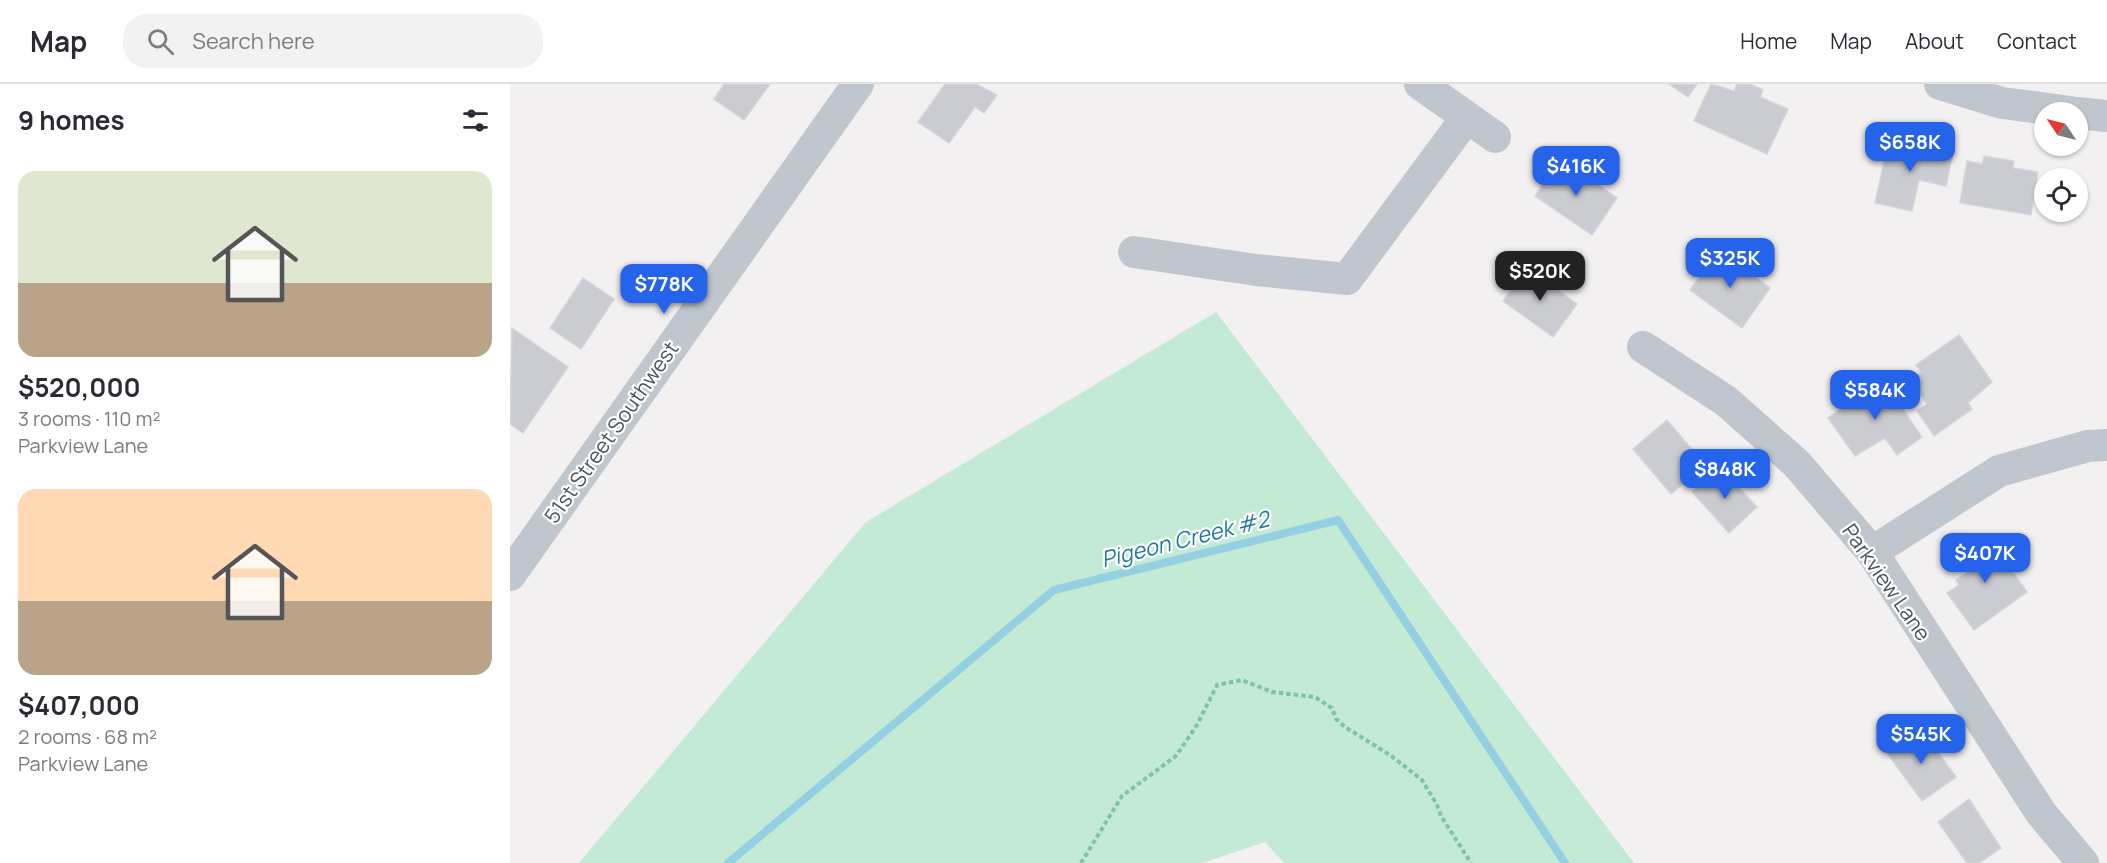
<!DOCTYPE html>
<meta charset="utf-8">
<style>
:root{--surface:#fff;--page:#f2f2f3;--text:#2b2b33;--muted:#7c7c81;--line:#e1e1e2;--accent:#2563eb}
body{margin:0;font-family:Manrope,sans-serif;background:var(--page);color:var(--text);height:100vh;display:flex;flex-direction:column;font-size:22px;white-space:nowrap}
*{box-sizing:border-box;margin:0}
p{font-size:20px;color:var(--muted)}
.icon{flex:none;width:33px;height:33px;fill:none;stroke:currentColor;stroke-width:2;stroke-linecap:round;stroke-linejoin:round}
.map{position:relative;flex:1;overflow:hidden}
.sheet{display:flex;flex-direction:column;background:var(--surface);width:510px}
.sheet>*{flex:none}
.needle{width:39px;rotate:305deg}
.controls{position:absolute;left:1524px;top:18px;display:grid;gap:12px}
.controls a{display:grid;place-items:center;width:54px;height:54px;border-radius:50%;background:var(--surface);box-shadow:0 2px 4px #0004;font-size:30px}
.price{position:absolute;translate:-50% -51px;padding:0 14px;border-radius:12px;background:var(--accent);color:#fff;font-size:20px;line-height:39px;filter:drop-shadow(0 2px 3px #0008)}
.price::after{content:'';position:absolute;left:50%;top:36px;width:18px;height:14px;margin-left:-9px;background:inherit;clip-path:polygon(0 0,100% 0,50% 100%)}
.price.current{background:#222;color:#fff}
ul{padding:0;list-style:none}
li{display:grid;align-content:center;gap:12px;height:318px;padding:0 18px}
li span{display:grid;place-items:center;height:186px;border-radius:18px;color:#555}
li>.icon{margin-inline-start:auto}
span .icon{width:108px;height:108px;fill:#fffc;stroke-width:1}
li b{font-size:26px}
h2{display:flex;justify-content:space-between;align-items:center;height:72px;padding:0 18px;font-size:26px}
header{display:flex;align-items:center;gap:36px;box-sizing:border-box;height:84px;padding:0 30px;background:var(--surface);border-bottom:2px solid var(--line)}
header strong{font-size:28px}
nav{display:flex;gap:33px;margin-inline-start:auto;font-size:21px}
.search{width:420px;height:54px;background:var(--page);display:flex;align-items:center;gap:15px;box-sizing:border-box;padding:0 21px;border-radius:24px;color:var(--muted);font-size:22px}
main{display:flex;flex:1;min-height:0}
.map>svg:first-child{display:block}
</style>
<header>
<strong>Map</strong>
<div class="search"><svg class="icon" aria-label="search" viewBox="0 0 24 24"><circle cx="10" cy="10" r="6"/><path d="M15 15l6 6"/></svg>Search here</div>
<nav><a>Home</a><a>Map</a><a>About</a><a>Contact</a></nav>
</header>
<main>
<section class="sheet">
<h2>9 homes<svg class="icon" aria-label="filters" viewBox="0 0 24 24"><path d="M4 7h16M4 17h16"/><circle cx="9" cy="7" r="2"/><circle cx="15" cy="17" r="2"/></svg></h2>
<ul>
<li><span style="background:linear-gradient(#dfe7d0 60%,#b9a48a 0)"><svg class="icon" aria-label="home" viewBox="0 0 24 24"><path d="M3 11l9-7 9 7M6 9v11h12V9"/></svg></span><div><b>$520,000</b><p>3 rooms · 110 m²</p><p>Parkview Lane</p></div></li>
<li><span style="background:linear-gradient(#ffd9b3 60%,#b9a48a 0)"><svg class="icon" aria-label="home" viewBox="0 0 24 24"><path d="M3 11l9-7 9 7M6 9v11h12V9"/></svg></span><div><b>$407,000</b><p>2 rooms · 68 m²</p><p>Parkview Lane</p></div></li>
</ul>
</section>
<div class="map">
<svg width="1597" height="779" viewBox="0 0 1597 779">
<rect width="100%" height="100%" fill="#f2f0f0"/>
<!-- green -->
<path fill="#c3ead4" d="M706,228l418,551h-350l-19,-21 -63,21h-623l287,-341z"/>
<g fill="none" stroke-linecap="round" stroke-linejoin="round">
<!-- stream -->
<path stroke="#95cfe2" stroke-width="8" d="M218,779l326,-273 284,-70 227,343"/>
</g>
<!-- building -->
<path fill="#cbccd1" stroke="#d4d6da" stroke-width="1.5" d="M214,0h46l-26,36 -30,-21z
M435,0h31l21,11 -13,18 -9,-6 -26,36 -31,-21z
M1159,0h28l-9,13z
M1201,0l23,7 3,-7h13l13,6 -3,7 28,12 -21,45 -73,-33z
M1379,55l64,14 -7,33 -27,-6 -7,31 -37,-8z
M1474,72l30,5 -1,7 25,4 -7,43 -71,-12 7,-42 15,3z
M1050,75l57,39 -25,37 -57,-39z
M1208,167l52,37 -28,40 -52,-38z
M1017,184l50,36 -24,33 -50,-36z
M73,194l31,21 -33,50 -31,-21z
M2,244l56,39 -45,66 -13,-9z
M1449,251l33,47 -24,21 4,6 -38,27 -17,-25 10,-7 -17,-24 11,-8 -5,-7z
M1372,295l40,58 -25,18 -12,-17 -30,18 -27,-38z
M1157,336l38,45 -34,29 -38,-45z
M1210,383l37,40 -28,26 -37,-41z
M1476,450l41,58 -53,38 -27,-37 12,-8 -3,-5 15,-10 -12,-17z
M1409,646l8,11 2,-1 27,37 -34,24 -35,-48z
M1459,715l32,49 -22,15h-12l-29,-41z"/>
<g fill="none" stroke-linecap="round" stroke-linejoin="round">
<!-- path -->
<path stroke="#7fc4a5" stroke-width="4" stroke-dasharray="4.5 3" stroke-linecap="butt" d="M571,779l41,-67 54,-40 21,-31 20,-40 25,-5 30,12 43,5 17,11 4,11 9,8 45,28 32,25 15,25 4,11 30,47"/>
<!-- minor -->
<path stroke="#c0c6cd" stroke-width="32" d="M910,0l75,53
M1430,0l62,19 69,9
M1568,29l29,3
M624,168l122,18 91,9 120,-162
M1133,263l83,54 71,63 75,88 169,261 42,50
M1362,468l127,-81 89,-25 19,-1
M0,491l348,-491"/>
</g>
<g text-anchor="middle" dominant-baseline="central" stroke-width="4.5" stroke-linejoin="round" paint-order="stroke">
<!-- street labels -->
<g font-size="21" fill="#4a525b" stroke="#fff">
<text transform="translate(101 348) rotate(-55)">51st Street Southwest</text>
<text transform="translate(1377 498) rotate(55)">Parkview Lane</text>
</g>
<!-- water labels -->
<g font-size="22" font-style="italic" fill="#1d7b9b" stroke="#fff">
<text transform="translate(675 455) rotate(-14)">Pigeon Creek #2</text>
</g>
</g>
</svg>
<div class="controls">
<a><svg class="needle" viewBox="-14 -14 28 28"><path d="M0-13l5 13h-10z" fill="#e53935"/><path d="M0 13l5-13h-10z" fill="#7c7c81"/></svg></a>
<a><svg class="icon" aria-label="locate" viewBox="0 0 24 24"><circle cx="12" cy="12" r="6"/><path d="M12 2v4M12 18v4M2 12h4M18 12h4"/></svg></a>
</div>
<b class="price" style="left:1400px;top:89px">$658K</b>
<b class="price" style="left:1066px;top:113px">$416K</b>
<b class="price" style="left:1220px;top:205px">$325K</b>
<b class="price current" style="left:1030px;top:218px">$520K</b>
<b class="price" style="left:154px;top:231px">$778K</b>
<b class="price" style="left:1365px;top:337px">$584K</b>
<b class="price" style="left:1215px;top:416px">$848K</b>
<b class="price" style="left:1475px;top:500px">$407K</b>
<b class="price" style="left:1411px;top:681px">$545K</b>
</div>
</main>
